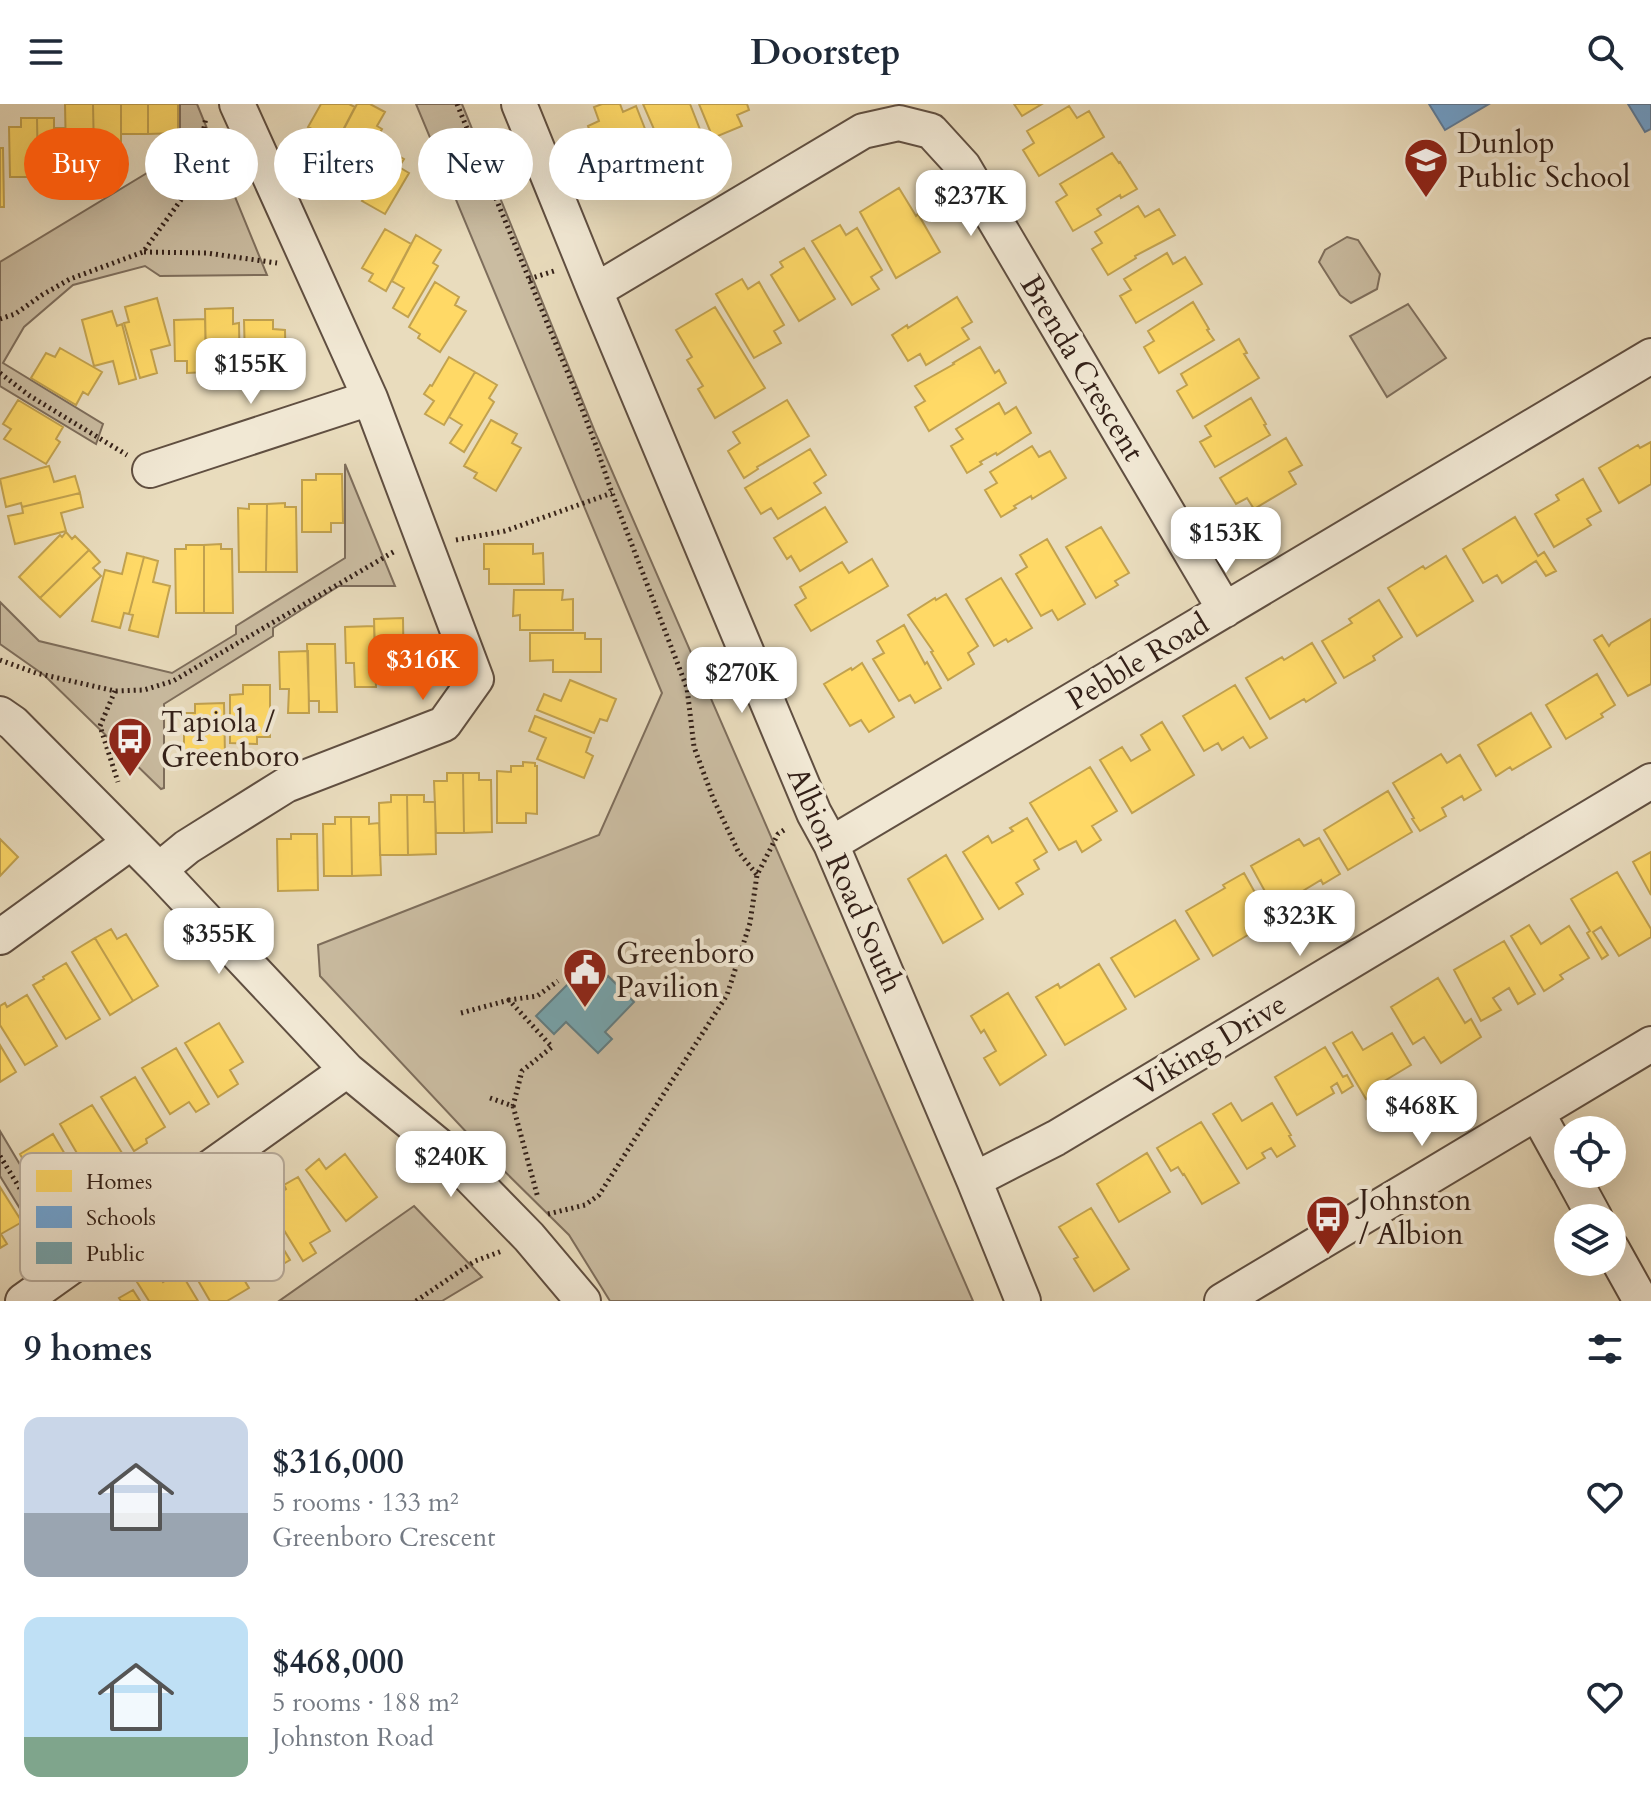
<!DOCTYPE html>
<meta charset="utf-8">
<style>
:root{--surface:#fff;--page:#f6f6f7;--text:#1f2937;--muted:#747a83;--accent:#ea580c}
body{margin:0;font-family:Cardo,serif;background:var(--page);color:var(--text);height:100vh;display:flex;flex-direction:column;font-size:30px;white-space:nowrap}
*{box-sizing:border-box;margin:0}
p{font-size:26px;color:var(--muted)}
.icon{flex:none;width:44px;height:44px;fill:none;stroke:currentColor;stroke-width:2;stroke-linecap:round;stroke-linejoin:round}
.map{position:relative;height:1197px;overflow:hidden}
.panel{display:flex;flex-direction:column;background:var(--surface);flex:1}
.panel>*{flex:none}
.hud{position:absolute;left:24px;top:24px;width:800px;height:72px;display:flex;gap:16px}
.buttons{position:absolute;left:1554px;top:1012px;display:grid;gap:16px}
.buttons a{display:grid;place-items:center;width:72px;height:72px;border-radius:50%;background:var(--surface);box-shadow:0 8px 32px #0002;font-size:40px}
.price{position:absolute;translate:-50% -68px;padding:0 18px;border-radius:16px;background:#fff;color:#222;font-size:26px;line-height:52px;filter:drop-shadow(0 2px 4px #0008)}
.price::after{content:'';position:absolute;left:50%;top:48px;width:24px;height:18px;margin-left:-12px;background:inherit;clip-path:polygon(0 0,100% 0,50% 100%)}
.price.active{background:var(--accent);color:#fff}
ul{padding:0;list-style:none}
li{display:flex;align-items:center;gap:24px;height:200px;padding:0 24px}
li span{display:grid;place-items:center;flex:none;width:224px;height:160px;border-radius:16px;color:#555}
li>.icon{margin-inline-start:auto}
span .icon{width:96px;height:96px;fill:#fffc;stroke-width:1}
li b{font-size:34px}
h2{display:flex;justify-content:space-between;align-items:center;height:96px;padding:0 24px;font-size:34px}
.tag{padding:0 28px;border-radius:36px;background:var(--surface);box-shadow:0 8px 32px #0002;font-size:28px;line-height:72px}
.tag.active{background:var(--accent);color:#fff}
header{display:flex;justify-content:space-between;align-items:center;height:104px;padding:0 24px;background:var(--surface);font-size:36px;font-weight:700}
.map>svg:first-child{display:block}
</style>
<header><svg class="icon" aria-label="menu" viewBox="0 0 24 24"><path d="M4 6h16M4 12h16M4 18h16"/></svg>Doorstep<svg class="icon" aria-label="search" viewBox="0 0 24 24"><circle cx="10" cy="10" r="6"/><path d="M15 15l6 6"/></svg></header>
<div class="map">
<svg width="1651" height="1197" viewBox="0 0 1651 1197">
<rect width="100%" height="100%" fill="#e9dcbd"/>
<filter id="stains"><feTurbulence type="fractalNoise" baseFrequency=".0025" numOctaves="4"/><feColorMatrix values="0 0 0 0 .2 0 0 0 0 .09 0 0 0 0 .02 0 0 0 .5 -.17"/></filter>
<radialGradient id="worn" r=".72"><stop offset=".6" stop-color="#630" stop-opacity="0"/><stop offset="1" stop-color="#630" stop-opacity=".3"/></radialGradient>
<!-- green -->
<path fill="#cabca1" stroke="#7e6e5c" stroke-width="2" d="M180,0h17l70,171 -107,1 -15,-10 -72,19 -49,42 -21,36 100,61 -7,20 -96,-58v-124l180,-109z
M416,0h46l133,328 378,869h-363l-41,-66 -84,-83 -165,-176 -2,-31 281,-110 63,-142z
M1347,133l11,3 22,34 -3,15 -26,14 -11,-8 -21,-33 6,-12z
M1408,200l38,54 -59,39 -37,-61z
M345,360l50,122h-56l-66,42v8l-109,68v84l-3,1 -117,-114 -44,-31v-42l39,39 133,32 64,-39v-8l109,-68z
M0,1027l56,94 -18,13 -38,-62z
M414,1102l68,71 -40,24h-163z"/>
<!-- homes -->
<path fill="#ffd966" stroke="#c2a24f" stroke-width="2" d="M65,0h28l1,50 -28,1z
M93,0h28v50h-27z
M121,0h27v30h-27z
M148,0h30v29l-30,1z
M321,0h28l6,3 -25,48 -18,-11 7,-11 -11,-6z
M357,0h13l15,8 -8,14 5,3 -30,51 -15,-9 12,-20 -13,-7z
M602,0h18l3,8 13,-6 26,66 -48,20 -26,-66 11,-5 -5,-14z
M643,0h47l16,41 -29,12 -5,-11 -9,4z
M699,0h48l2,6 -12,5 5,11 -29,12z
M1014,0h28l-20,12z
M1069,2l8,12 12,-7 15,26 -65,39 -16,-26 11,-7 -7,-12z
M21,14h16l1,59h-28l-1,-50h12z
M37,14h17v10h11l1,48 -28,1z
M379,41l25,14 -5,8 10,6 -24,41 -23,-13 3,-4 -12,-8z
M0,44h3l1,59h-4z
M1112,49l7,10 1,-1 17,27 -16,9 -1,-3 -23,14 4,6 -28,16 -17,-29 11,-7 -7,-11z
M899,84l17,28 2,-2 22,38 -44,26 -36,-66z
M1138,102l7,11 14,-8 16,26 -40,21 1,2 -28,17 -16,-26 10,-6 -7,-11z
M840,121l6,10 11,-7 25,42 -11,7 8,12 -27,16 -40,-64z
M385,125l26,15 -25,47 -17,-10 4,-7 -11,-6z
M416,131l25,15 -8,13 5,3 -30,51 -15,-9 11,-20 -12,-7z
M804,144l31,51 -36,22 -28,-46 12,-8 -3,-5z
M1167,149l6,11 12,-7 17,27 -66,39 -16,-27 11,-6 -7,-11z
M742,175l6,10 11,-7 25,43 -10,6 7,12 -27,15 -38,-64z
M435,178l24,15 -4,8 11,6 -26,41 -22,-14 2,-4 -11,-7z
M957,193l15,25 -10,6 7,11 -43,26 -6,-11 -12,7 -16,-26 15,-10 1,3z
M157,194l13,47 -19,5 6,23 -17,5 -16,-55 5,-1 -4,-15z
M1193,198l16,27 -2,1 7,10 -55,33 -15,-26 10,-6 -6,-10z
M715,203l50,81 -50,30 -17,-29 5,-3 -16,-26 5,-3 -16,-27z
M233,204v16l6,-1 1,59 -18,1 -1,-22h-15l-1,-52z
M112,207l5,15 5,-2 14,55 -17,5 -6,-23 -19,5 -12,-46z
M205,215l1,48h2v5l-21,1v-12h-12l-1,-41z
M244,216h29v9l12,1 1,48 -27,1 -1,-20 -13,1z
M1239,235l8,14 -3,1 15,24 -66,40 -16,-27 10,-6 -6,-11z
M980,243l15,26 4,-3 7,13 -77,48 -14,-24 10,-6 -10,-15 39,-22 -1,-1z
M60,244l42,24 -14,23 -5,-3 -7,13 -45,-27 15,-25 9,4z
M449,253l26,15 -31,53 -19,-11 9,-13 -10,-7 6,-9 2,1z
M475,268l22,13 -8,13 5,4 -30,50 -14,-9 12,-18 -13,-8z
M1251,294l15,26 -2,1 6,10 -55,32 -15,-25 11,-6 -6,-10z
M18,296l45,27 -7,12 4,3 -14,22 -42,-25 7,-10 -8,-5z
M787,296l22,36 -52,31 1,2 -14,9 -16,-27 12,-8 -7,-11z
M999,299l6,11 11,-7 15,26 -34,22 -1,-2 -16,9 2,2 -15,9 -16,-27 12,-7 -7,-10z
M491,316l26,14 -5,9 9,5 -25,43 -22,-13 3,-5 -13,-7z
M1286,334l16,27 -13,7 7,12 -42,25 -7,-11 -11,6 -16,-26z
M1651,338v42l-32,19 -20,-35 39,-23 2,3z
M1032,342l7,11 11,-6 16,27 -34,21 -1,-3 -17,10 2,2 -15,9 -16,-27 12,-7 -7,-11z
M810,345l16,26 -12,8 7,10 -43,26 -7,-11 -10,6 -16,-26z
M49,362l5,16 21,-6 5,17 -58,14 -1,-4 -15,4 -6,-28z
M316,370h26l1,49h-12v9h-29v-52h14z
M1583,375l18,32 -14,8 4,6 -37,22 -19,-33 24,-14 -3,-5z
M80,389l3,14 -22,6 5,18 -51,13 -7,-28 15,-3 -1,-6z
M285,399v4h11l1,65h-31l1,-68z
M249,400h18l-1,68h-27l-1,-64 11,1z
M825,403l22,35 -47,29 -9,-15 -4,3 -13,-21z
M1515,413l23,39 6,-4 12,19 -10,5 -10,-15 -34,22 -5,-8 -14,8 -20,-34z
M1101,423l28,46 -14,8 3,4 -22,13 -30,-51z
M66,428l6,7 3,-3 14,14 -49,48 -21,-21 41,-42 2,2z
M1047,435l38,65 -27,16 -6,-10 -11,6 -25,-42 11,-7 -7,-12z
M221,440v5h11l1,64h-29v-68z
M484,440h49v10l10,-1 1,31h-55v-15h-5z
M186,441h18v68h-28l-1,-64h11z
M89,446l11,12 -7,6 8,8 -41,41 -20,-19z
M127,449l17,4 -15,57 -5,-1 -4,15 -28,-7 13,-51 17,4z
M1446,452l27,45 -56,35 -29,-48 35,-22 2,3z
M144,453l14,4 -5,21 17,4 -12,51 -29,-7 4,-15 -4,-1z
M872,455l16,27 -77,45 -16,-26 11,-7 -6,-11 42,-25 7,11z
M1001,474l31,50 -24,14 -2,-3 -12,7 -28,-47z
M514,486h49l-1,10 11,-1v31h-53v-15l-7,1z
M946,490l32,52 -10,7 6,11 -26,16 -17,-28 2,-1 -25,-36 27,-17 1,2z
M1379,496l23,37 -29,19 2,4 -31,18 -22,-37 30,-18 -3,-4z
M403,514l1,67h-18v-4l-10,1 -2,-63z
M1651,515v65l-23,12 -34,-56 8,-5 7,11 2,-3z
M904,521l21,39 2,-2 14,26 -26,15 -5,-8 -11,6 -26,-42 11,-6 -7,-12z
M374,522l2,61h-21l-1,-24h-8l-1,-36z
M530,529h55v6h16v33h-48v-12l-23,1z
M1312,539l24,40 -30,19 -2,-3 -34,20 -24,-41 36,-21 2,3z
M307,540h28l2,68h-18v-11h-10z
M308,547l1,62h-21l1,-24h-9l-1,-37z
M862,559l32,54 -25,15 -8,-12 -11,6 -26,-42 27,-16 1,2z
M1597,570l18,31 -14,9 2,3 -37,22 -20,-34z
M570,576l46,19 -9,22 -7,-2 -6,14 -57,-23 7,-16 17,7z
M243,581h27v52h-13v7l-27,-1v-48l13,-1z
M1235,581l32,53 -17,10 -7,-11 -21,13 -4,-7 -14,8 -21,-35z
M224,599l1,53h-15v5h-26v-48h11v-9z
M1531,609l20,34 -39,23 -2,-3 -14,9 -18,-31z
M535,612l56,22 -5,14 7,4 -9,22 -47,-19 9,-21 -17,-7z
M1162,618l32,53 -62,38 -32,-53 22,-13 9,14 19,-11 -9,-15z
M1441,650l6,9 13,-8 21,35 -17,10 -2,-4 -20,12 4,8 -26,15 -8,-12 2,-1 -21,-35z
M523,658l12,1v3h2v48l-11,-1v10h-29v-52l14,1v-6h12z
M1090,663l27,44 -25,15 9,14 -19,12 -6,-11 -17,9 -29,-47z
M447,669h16l1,60h-28l-2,-52h13z
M463,669h16v7h12l1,52 -28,1z
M1388,687l24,41 -64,38 -24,-40z
M391,691h16l1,60h-28l-1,-52 12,-1z
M407,691h17v7h11l1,52 -28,1z
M335,713h16l1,59h-28l-1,-52h12z
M351,713h18v7l10,-1 2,52 -29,1z
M1027,714l20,34 -13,8 5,9 -23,14 7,11 -24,15 -36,-57 25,-16 4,7 21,-12 -3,-3z
M291,730h26l1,56 -40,1 -1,-52h14z
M1319,734l21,36 -17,10 -2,-4 -20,12 4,7 -27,16 -27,-49 48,-27 5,7z
M0,735l18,18 -18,19z
M1651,748v43l-18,-33z
M946,751l37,64 -40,24 -35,-64z
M1617,768l34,57v8l-32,19 -18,-29 -8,5 15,23 -6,4 -15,-26 3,-2 -19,-32z
M1244,769l27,48 -58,35 -27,-45 39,-23 -2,-3z
M1175,816l24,39 -64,38 -24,-39z
M1529,821l12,19 28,-18 20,32 -29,17 3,4 -19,12 -33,-55z
M111,825l6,10 9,-5 32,52 -25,15 -38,-63z
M95,834l38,63 -23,14 -38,-63z
M1504,837l31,53 -17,10 -9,-16 -16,10 8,12 -20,11 -27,-51z
M66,859l34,56 -34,20 -33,-54 11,-6 -1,-2z
M1099,860l27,45 -61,36 -29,-48 22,-13 2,4z
M1438,874l27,45 6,-4 10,18 -40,26 -17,-26 -11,7 -22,-37z
M1008,889l38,62 -46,30 -16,-27 12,-7 -12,-21 -3,3 -10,-17z
M27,891l30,51 -32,19 -25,-40v-19l5,-3 2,4z
M219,919l24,39 -13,8 8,14 -20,13 -33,-54z
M1352,928l11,18 29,-17 19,32 -30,18 3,5 -18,11 -33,-56z
M0,941l16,27 -16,10z
M1325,943l18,30 4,-2 6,11 -11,7 -5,-10 -6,4 3,6 -37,22 -22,-38z
M176,944l33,56 -13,8 -7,-10 -19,12 -28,-46z
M135,973l30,50 -19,12 1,4 -13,8 -33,-54z
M1231,999l11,18 30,-18 19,32 -2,1 6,10 -18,11 -6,-9 -9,5 3,5 -18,11 -34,-55z
M92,1001l35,56 -23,14 -1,-2 -11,6 -32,-55z
M1201,1018l38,61 -37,21 -18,-30 -1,1 -5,-8 -7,4 -14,-23z
M53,1030l32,54 -20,13 -9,-15 -14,8 -22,-40z
M1147,1049l23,39 -51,30 -22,-38z
M345,1050l32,43 -31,24 -40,-51 13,-11 7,10z
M298,1073l32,54 -20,12 6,10 -13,8 -37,-60 20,-12 -2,-4z
M0,1083l22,35 -21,12 6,10 -7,4z
M1091,1104l38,61 -35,22 -20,-32 4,-2 -19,-30z
M244,1109l10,15 12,-8 24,40 -34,20 -33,-54z
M215,1127l34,57 -22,13h-17l-28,-48 11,-6 -2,-2z
M156,1166l7,12 17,-11 18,30h-49l-12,-19z
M133,1186l7,11h-19l-2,-3z"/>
<!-- schools -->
<path fill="#6fa8dc" stroke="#5d7fa1" stroke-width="2" d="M1429,0h60l-44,26z
M1628,0h23v25l-6,3z"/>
<!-- public -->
<path fill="#76a5af" stroke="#627d82" stroke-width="2" d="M589,859l16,16 3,-3 26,26 -29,30 7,7 -14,14 -32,-31 -12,12 -18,-18z"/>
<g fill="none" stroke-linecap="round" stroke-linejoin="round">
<!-- minor casing -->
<g stroke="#604f41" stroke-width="38">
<path id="minor" d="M519,0l76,187 219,522 17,31 143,336 49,121
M595,187l268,-160 36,-8 32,8 32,35 262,444
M150,366l220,-72
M0,610l13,9 146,147 188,200 97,80 85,87 54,64
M831,740l820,-488
M159,766l28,-23 99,-62 158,-61 32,-45 -106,-281 -133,-294
M0,833l131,-95
M1537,1009l31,56
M1571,1070l24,44
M974,1076l82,-42 595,-357
M1612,1145l29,52
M23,1197l324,-231
M1222,1197l429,-257"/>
</g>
<!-- path -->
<path stroke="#332018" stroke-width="5" stroke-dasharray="2 4" stroke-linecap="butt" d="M457,0l117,284 21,55 17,50 75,195 7,59 19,51 25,53 19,24
M144,148l63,1 70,10
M529,175l25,-8
M0,215l15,-5 27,-19 28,-16 73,-27 51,-70 12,-65
M0,269l30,23 97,59
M456,436l49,-9 107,-38
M0,556l36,13 79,18 29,-1 29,-9 222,-130
M115,587l-15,35 18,56
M461,909l48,-13
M490,994l23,8 9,-35 30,-24 -43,-47 28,-4 21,-15
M513,1002l25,92
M0,1052l54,88
M548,1110l37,-9 14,-10 128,-200 23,-72 7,-48 21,-41 9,-6
M416,1197l59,-40 27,-10"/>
<!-- minor -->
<use href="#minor" stroke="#f1e8d4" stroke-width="34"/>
</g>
<!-- icons -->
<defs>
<g id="school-pin" transform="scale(2.3)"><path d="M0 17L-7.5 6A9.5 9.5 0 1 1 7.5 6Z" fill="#8f2418" stroke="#f1e8d4"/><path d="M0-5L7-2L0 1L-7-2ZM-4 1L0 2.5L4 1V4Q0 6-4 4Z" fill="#fff"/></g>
<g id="bus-pin" transform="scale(2.3)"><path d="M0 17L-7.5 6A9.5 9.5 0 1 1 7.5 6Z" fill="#8f2418" stroke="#f1e8d4"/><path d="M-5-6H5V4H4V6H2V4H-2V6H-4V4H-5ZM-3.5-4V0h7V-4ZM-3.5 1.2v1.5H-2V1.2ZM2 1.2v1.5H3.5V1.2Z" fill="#fff"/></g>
<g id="civic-pin" transform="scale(2.3)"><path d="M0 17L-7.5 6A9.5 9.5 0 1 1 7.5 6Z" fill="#8f2418" stroke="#f1e8d4"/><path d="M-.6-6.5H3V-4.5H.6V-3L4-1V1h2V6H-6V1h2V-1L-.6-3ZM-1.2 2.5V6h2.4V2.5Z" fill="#fff"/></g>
</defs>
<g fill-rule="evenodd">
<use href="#school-pin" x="1426" y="56"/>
<use href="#bus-pin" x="130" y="635"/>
<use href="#civic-pin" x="585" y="866"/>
<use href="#bus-pin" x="1328" y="1113"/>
</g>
<g text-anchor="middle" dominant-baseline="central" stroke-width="8" stroke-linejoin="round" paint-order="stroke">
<!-- poi labels -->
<g font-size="30" fill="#332018" stroke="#f1e8d4" text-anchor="start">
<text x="1457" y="39">Dunlop<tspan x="1457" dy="34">Public School</tspan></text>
<text x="161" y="618">Tapiola /<tspan x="161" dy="34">Greenboro</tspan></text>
<text x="616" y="849">Greenboro<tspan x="616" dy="34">Pavilion</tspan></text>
<text x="1359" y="1096">Johnston<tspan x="1359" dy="34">/ Albion</tspan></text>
</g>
<!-- street labels -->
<g font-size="30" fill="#332018" stroke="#f1e8d4">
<text transform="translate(1082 264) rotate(59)">Brenda Crescent</text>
<text transform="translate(1138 558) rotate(-31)">Pebble Road</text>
<text transform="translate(845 776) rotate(66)">Albion Road South</text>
<text transform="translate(1211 941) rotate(-31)">Viking Drive</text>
</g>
</g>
<!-- legend -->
<rect x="20" y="1049" width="264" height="128" rx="12" fill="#f1e8d4" stroke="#b8ac9c" stroke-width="2"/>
<rect x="36" y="1066" width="36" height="22" fill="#ffd966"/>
<rect x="36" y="1102" width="36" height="22" fill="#6fa8dc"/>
<rect x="36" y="1138" width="36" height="22" fill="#76a5af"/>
<g font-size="22" fill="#332018">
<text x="86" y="1085">Homes</text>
<text x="86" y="1121">Schools</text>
<text x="86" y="1157">Public</text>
</g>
<rect width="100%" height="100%" filter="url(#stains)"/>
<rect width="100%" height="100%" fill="url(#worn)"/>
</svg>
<div class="buttons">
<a><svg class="icon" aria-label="locate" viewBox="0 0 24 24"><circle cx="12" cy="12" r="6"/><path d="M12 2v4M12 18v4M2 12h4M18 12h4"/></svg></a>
<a><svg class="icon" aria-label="layers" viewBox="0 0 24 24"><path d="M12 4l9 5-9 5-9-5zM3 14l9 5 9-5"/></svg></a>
</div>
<b class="price" style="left:971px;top:134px">$237K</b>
<b class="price" style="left:251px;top:302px">$155K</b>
<b class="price" style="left:1226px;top:471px">$153K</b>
<b class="price active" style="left:423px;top:598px">$316K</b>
<b class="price" style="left:742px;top:611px">$270K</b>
<b class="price" style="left:1300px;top:854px">$323K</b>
<b class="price" style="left:219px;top:872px">$355K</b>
<b class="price" style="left:1422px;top:1044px">$468K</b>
<b class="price" style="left:451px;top:1095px">$240K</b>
<div class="hud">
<a class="tag active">Buy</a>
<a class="tag">Rent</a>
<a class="tag">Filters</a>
<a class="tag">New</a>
<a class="tag">Apartment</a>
</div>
</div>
<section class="panel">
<h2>9 homes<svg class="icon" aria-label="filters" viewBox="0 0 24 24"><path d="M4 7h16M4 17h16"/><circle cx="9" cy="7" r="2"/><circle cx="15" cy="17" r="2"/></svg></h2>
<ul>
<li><span style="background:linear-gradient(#c9d6e8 60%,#9aa5b1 0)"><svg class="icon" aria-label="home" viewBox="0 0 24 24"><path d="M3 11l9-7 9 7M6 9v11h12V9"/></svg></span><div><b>$316,000</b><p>5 rooms · 133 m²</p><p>Greenboro Crescent</p></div><svg class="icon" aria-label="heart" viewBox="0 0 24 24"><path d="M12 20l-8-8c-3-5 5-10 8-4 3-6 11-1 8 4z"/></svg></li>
<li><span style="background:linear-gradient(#bfe0f5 75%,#7fa58c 0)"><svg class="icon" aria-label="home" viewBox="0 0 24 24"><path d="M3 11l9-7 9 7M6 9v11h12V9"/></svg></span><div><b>$468,000</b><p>5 rooms · 188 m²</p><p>Johnston Road</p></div><svg class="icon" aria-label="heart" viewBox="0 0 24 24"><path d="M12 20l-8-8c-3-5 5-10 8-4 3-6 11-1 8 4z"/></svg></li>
</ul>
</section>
